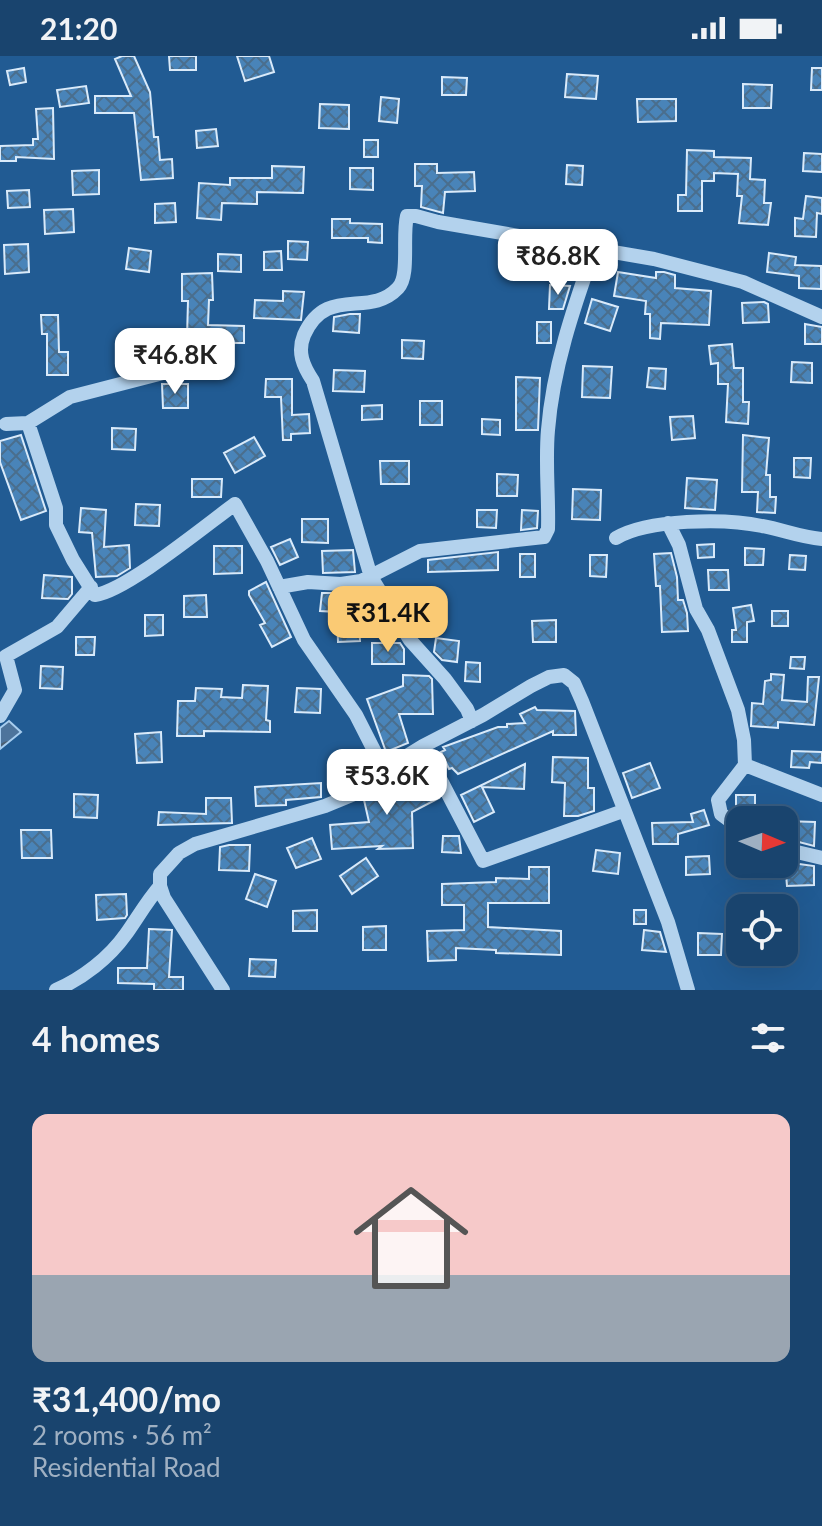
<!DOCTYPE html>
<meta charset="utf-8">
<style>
:root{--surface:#19446e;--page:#224b73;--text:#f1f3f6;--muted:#9fb0c2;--line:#375c81;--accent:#faca74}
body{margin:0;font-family:Lato,sans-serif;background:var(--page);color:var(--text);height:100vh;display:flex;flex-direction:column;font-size:30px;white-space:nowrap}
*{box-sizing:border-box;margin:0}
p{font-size:26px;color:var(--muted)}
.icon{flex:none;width:44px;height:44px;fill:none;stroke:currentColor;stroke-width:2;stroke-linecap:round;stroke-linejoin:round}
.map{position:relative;height:934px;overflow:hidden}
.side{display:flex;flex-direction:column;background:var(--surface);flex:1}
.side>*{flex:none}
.needle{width:52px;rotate:92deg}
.controls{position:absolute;left:726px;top:750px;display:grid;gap:16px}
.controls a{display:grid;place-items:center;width:72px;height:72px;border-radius:16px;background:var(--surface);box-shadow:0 8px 32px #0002,0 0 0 2px var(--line);font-size:40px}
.price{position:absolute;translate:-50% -68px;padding:0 18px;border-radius:16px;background:#fff;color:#222;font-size:26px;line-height:52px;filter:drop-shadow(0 2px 4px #0008)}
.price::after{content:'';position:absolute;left:50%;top:48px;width:24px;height:18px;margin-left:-12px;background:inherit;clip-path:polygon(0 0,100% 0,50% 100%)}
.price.active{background:var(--accent);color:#111}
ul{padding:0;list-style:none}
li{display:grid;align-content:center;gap:16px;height:424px;padding:0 32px}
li+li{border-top:2px solid var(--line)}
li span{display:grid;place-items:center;height:248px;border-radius:16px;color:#555}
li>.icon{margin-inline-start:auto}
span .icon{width:144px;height:144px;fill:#fffc;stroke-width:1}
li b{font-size:34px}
h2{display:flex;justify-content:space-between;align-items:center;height:96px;padding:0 32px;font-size:34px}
.status{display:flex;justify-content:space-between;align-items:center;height:56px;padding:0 40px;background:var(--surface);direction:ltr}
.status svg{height:22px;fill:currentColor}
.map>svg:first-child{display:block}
</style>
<div class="status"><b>21:20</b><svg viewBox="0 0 49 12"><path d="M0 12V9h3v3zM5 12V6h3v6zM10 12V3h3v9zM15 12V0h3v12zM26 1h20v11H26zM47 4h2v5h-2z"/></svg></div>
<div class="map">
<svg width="822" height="934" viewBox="0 0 822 934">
<defs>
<pattern id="water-waves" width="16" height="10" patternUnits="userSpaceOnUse" patternTransform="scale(2)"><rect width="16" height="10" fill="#4d749c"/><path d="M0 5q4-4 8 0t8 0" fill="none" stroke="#4c5e70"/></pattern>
<pattern id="building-cross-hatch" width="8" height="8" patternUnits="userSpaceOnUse" patternTransform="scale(2)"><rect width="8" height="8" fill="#4984b9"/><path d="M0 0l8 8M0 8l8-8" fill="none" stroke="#4a6e8d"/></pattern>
</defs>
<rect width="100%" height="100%" fill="#215b93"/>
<!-- water -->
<path fill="url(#water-waves)" stroke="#a7cdef" stroke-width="2" d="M9,665l12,11 -21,17v-21z"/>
<!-- building -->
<path fill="url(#building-cross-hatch)" stroke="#d9eafa" stroke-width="2" d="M122,0h12l16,36 4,45h4l2,23 12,-1 1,19 -32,2 -7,-67h-39v-17h36l-16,-37z
M169,0h27v14h-26z
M237,0h32l5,16 -29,9z
M24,12l2,14 -16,3 -3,-14z
M812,12h10v22h-11z
M567,18l31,2 -2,23 -31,-2z
M442,21l25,1 -1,17h-24z
M743,28l29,1 -1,23h-28z
M86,30l3,17 -29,4 -3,-17z
M381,41l18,2 -2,24 -18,-2z
M637,43h39v22l-38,1z
M320,48l29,1v24l-30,-1z
M53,52l1,51 -38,-2v4h-16v-15l33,-1v-6h5l-2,-30z
M216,73l2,17 -21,2 -1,-17z
M364,84h14v17h-14z
M687,94l27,1v6l37,1 -1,21 15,1 -1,23h7l-3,22 -29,-2 3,-27h-5l1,-22 -24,-1v8h-12v30h-24v-16h8z
M804,97l18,1v18l-19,-1z
M415,108h22v9l37,-1 1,19 -30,1 -2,21 -22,-6 1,-21h-7z
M567,109l16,1 -1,19 -16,-1z
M272,110l32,1 -1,26 -46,-1v12l-35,-1 -1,17 -24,-2 2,-35 31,2v-7h42z
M350,112h23v22l-23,-1z
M99,114v24l-26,1 -1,-24z
M29,134l1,17 -22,1 -1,-17z
M806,140l16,2v16l-5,-1 -1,24 -21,-1v-18l8,1z
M175,147l1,19 -21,1v-19z
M73,153l1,23 -29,2 -1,-24z
M332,163h18v4l32,1v19l-14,-1v-4h-36z
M288,185l20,1 -1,18 -19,-1z
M28,188l1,28 -24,2 -1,-29z
M129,192l22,3 -2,21 -23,-3z
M505,194l22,1 -1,24 -22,-1z
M281,195l1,19h-18v-18z
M769,197l27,4 -1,8 26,1v23l-22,-1v-12l-32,-4z
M218,198l23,1v17l-23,-1z
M618,216l38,6v-6h8l11,3v13l36,3 -2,34 -48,-2 -1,16 -10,-1v-24h-5l1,-13 -32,-5z
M212,217l1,27h-4l-1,25 36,1v17h-17v-4l-40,-2 1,-36h-6v-27z
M550,229l20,1 -7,23h-14z
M283,235l21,1 -3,28 -47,-2 1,-18 28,1z
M592,243l26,8 -8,24 -25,-8z
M764,246l4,2 1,18 -26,1 -1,-20z
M350,258h10l-1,19 -26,-2 1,-14z
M41,259h17l1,37h9v23h-21v-41h-5z
M537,266h14v21h-14z
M805,268l17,3v17h-17z
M144,278l25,2 -1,25h-26z
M402,284l22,1 -1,18 -21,-1z
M732,288l2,24h9v34h6l-1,22 -22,-2 2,-38h-10v-21l-7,1 -2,-18z
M792,306l20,1v20l-21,-1z
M583,310l29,1 -2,31 -28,-1z
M649,312l17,1 -1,20 -18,-2z
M334,314l31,1 -1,21 -31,-1z
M516,321l24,1 -2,52h-22z
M266,323h26v36l17,-1 1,19 -19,1v6h-8l-2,-43h-16z
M162,328h26v24h-25z
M420,345h22v24h-22z
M382,349v14l-20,1v-14z
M693,360l2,22 -23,2 -2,-23z
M482,363l18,1v15l-18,-1z
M112,372l24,1 -1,21 -23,-1z
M21,379l25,76 -25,9 -21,-58v-21z
M743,379l26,3 -3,37h4v22h6l-1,16 -18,-1 1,-20h-16z
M254,381l11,19 -30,17 -11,-20z
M794,402h17l-1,20 -16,-1z
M380,405h29v23h-28z
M497,418l21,1 -1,21h-20z
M687,422l30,2 -2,30 -30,-2z
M192,423h30l-1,18h-29z
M573,433l28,1 -1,30 -28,-1z
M136,448l24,1 -1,21 -24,-1z
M81,452l25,2 -2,37 25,-2 1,23 -13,8 -21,1 -4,-44 -13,-1z
M477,454h20l-1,18 -19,-1z
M522,454l16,1 -1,17 -16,2z
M302,463h26v24l-26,-1z
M290,483l8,18 -18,8 -9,-18z
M714,488v13l-16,1 -1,-13z
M214,490h28v27l-28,1z
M745,492l19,1 -1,16h-18z
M353,494l2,22 -32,1 -1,-22z
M498,496v18l-70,2v-12z
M671,497l6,24 1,23h5l4,13 1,18 -26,1 -2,-46h-4l-2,-32z
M520,498h15v23h-15z
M590,499h17l-1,22 -16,-1z
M790,499l16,1 -1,14 -16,-1z
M708,514h20l1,20h-20z
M44,519l28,2v17l-4,5 -26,-1z
M266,526l25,55 -19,10 -12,-22 5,-2 -16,-28v-4z
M422,533l1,22 -19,1 -3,-6 -1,-16z
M322,537h29l-2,29h10l1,19 -22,1 -1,-30 -17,-1z
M206,539l1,22h-23v-21z
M751,549l3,16 -7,1v20h-15v-12h4l-3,-22z
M772,555h16v15h-16z
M145,559h18v20l-18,1z
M556,564v22h-23l-1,-21z
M76,581h19l-1,18h-18z
M436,582l23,3 -2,21 -15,-2 -8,-8z
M372,587h28l4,6v15h-32z
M791,601h14l-1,12 -14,-1z
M466,606l14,1v19l-15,-1z
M41,610l22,1 -1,22 -22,-1z
M771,618l13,1 -2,25 25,2 1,-25h11l-5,48 -36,-3v6l-27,-2 1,-23 11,1 2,-23 6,-1z
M403,619l26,1 3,3 1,35h-34l9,29 -22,9 -19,-53 36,-13z
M243,629l25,1 -2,34 4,1v11l-66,-1v5h-27l1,-35h17l1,-13 26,1 -1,8 21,1z
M297,632l24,1 -1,24 -25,-1z
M535,651l2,3 38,1 1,24h-23v-4l-95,43 -6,-6 -3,1 -8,-17 4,-2 -2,-3 55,-20h9v-3l18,-1 -5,-9z
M161,676l1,30 -25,1 -2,-29z
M342,694h20l8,19 -11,9v-3h-17z
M792,695l30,1v11l-12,-1 -1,6 -18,-1z
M553,701l35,1v30h6v23l-16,5h-14l1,-33 -13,-1z
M650,707l10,25 -28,10 -9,-25z
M525,708l-1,25 -42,-2 12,25 -20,10 -13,-27z
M425,715l14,27 -27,14 1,36 -35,1 4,-3 -50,3 -2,-24 39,-3 -5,-22 13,-10 19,-4z
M321,727v14l-35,3v5l-30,1 -1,-19z
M74,738l24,1 -1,23 -23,-1z
M736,739h19v23l-13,-1 -6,-5z
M206,742h25l1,25 -74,2 1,-13 47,2z
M704,754l5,15 -31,9v10h-25l-1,-21 41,-1 -2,-8z
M784,765l31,1 -1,24 -19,-5v-8l-11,1z
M21,774h30l1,28h-30z
M443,780h16l2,17 -19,-1z
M312,782l9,21 -25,9 -9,-20z
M229,789h21l-1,26 -30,-1 1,-23z
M596,794l24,3 -2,21 -25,-3z
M709,800l1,18 -24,1v-18z
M366,802l12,18 -26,18 -12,-18z
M785,806l29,4v19l-27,1z
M529,811h20v36h-61v24l73,4v24l-65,-2v-3l-40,-2v12l-28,1 -1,-30 37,-1v-25h-22v-21l54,-2v-4l33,1z
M255,818l21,7 -9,26 -21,-8z
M126,838l1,21 -2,3 -28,2 -1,-25z
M317,854v21h-24v-20z
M634,854h12v14h-12z
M386,870v24h-23v-23z
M149,873l23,1 -3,47h14v13h-29v-6l-36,-1v-15h29z
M644,874l16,2 6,20 -24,-2z
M698,877l24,1 -1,21h-23z
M250,903l26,1 -1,17 -26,-1z"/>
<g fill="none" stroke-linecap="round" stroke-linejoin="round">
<!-- minor -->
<path stroke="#b3d2ed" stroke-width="14" d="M194,309l-124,32 -42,26 28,85v17l17,35 22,35c31,-4 111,-70 140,-91l32,57 37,79 52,75 28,55
M6,368l22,-1
M668,467l11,22 17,64 12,21 30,80 6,30 1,25 -27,35 3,14 19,14
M616,482c32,-19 109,-20 146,-12 22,4 37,11 60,13
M279,531l29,-5 33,2 20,-3 59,-30 124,-14 4,-8c1,-33 -3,-66 0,-99 5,-62 25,-121 46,-180
M0,660l15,-26 -9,-34 51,-29 34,-40
M472,665l-5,-12 -22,-30 -35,-39 -39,-63 -58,-196c-10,-15 -16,-29 -9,-46 23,-51 65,-16 94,-47 12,-12 4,-52 9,-72h9l22,6 216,37 89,23 79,35
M423,690l60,115 140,-50
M745,709l77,30
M784,793l38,9
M56,934c27,-12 53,-32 70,-56 12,-17 21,-33 34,-48
M223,934l-59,-92 -4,-12v-12l19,-21 16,-9 130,-38 34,-14 25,-22 39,-24 60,-31 48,-29 18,-9 15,-2 10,8 8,18 86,221 20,68"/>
</g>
</svg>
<div class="controls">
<a><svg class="needle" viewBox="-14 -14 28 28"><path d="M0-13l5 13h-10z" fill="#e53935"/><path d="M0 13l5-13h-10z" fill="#9fb0c2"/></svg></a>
<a><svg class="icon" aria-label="locate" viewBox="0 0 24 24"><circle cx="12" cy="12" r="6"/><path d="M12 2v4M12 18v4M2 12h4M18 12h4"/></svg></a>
</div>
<b class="price" style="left:558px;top:241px">₹86.8K</b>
<b class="price" style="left:175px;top:340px">₹46.8K</b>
<b class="price active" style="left:388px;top:598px">₹31.4K</b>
<b class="price" style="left:387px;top:761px">₹53.6K</b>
</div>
<section class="side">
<h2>4 homes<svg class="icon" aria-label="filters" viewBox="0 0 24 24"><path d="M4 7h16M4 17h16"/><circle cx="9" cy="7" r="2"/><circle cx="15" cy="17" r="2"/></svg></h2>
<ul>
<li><span style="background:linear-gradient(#f6c9c9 65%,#9aa5b1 0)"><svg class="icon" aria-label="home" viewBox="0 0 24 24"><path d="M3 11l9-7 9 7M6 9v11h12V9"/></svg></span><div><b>₹31,400/mo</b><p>2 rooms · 56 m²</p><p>Residential Road</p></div></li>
</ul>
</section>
